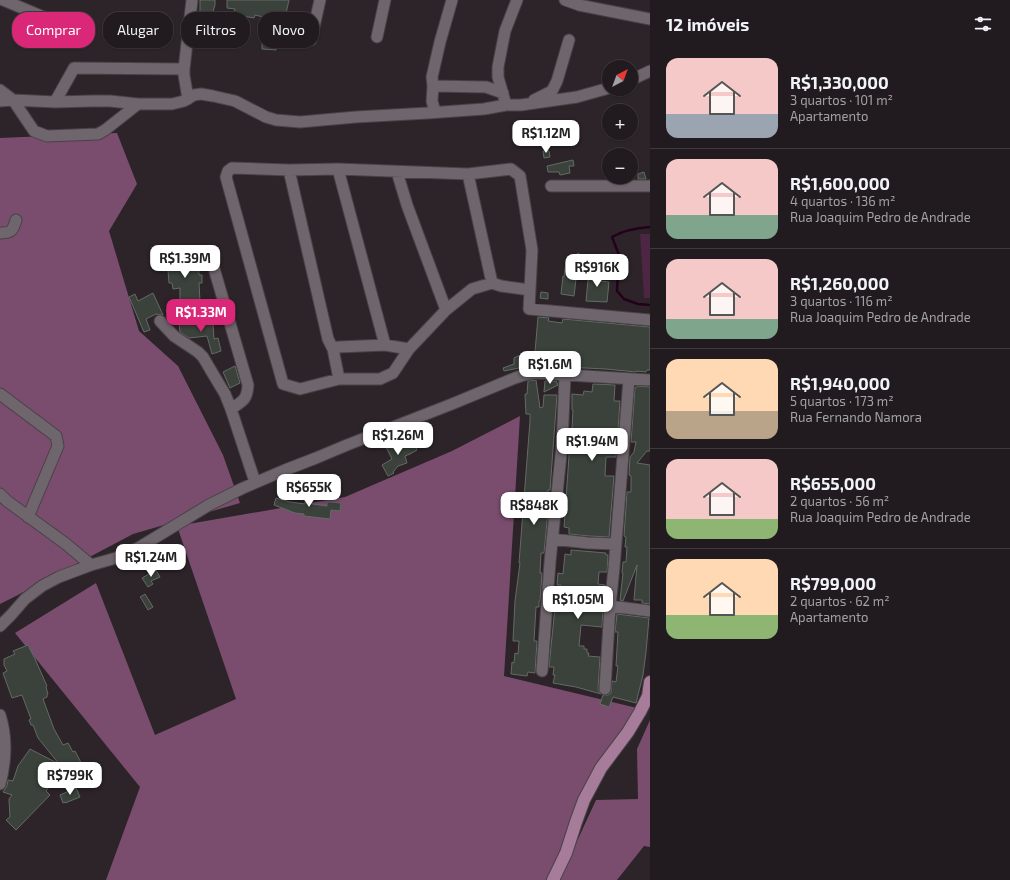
<!DOCTYPE html>
<html lang="pt">
<meta charset="utf-8">
<style>
:root{--surface:#211b1f;--page:#292428;--text:#f1f3f6;--muted:#a2a1a4;--line:#3e393d;--accent:#db2777}
body{margin:0;font-family:"Exo 2",sans-serif;background:var(--page);color:var(--text);height:100vh;display:flex;flex-direction:column;font-size:15px;white-space:nowrap}
*{box-sizing:border-box;margin:0}
p{font-size:13px;color:var(--muted)}
.icon{flex:none;width:22px;height:22px;fill:none;stroke:currentColor;stroke-width:2;stroke-linecap:round;stroke-linejoin:round}
.map{position:relative;flex:1;overflow:hidden}
.details{display:flex;flex-direction:column;background:var(--surface);width:360px}
.details>*{flex:none}
.hud{position:absolute;left:12px;top:12px;width:380px;height:36px;display:flex;gap:8px}
.needle{width:26px;rotate:41deg}
.buttons{position:absolute;left:602px;top:60px;display:grid;gap:8px}
.buttons a{display:grid;place-items:center;width:36px;height:36px;border-radius:50%;background:var(--surface);box-shadow:0 1px 3px #0004,0 0 0 1px var(--line);font-size:20px}
.price{position:absolute;translate:-50% -34px;padding:0 9px;border-radius:8px;background:#fff;color:#222;font-size:13px;line-height:26px;filter:drop-shadow(0 1px 2px #0008)}
.price::after{content:'';position:absolute;left:50%;top:24px;width:12px;height:9px;margin-left:-6px;background:inherit;clip-path:polygon(0 0,100% 0,50% 100%)}
.price.active{background:var(--accent);color:#fff}
ul{padding:0;list-style:none}
li{display:flex;align-items:center;gap:12px;height:100px;padding:0 16px}
li+li{border-top:1px solid var(--line)}
li span{display:grid;place-items:center;flex:none;width:112px;height:80px;border-radius:12px;color:#555}
li>.icon{margin-inline-start:auto}
span .icon{width:48px;height:48px;fill:#fffc;stroke-width:1}
li b{font-size:17px}
h2{display:flex;justify-content:space-between;align-items:center;height:48px;padding:0 16px;font-size:17px}
.pill{padding:0 14px;border-radius:16px;background:var(--surface);box-shadow:0 1px 3px #0004,0 0 0 1px var(--line);font-size:14px;line-height:36px}
.pill.active{background:var(--accent);color:#fff}
main{display:flex;flex:1;min-height:0}
.map>svg:first-child{display:block}
</style>
<main>
<div class="map">
<svg width="650" height="880" viewBox="0 0 650 880">
<rect width="100%" height="100%" fill="#2c2429"/>
<!-- green -->
<path fill="#4c2642" d="M640,234h10v64h-6z"/>
<!-- forest -->
<path fill="#7a4d6e" d="M117,133l20,51 -28,47 30,100 39,35 45,89 17,48 -107,31 -117,62 -16,8v-466z
M520,416l-16,260 133,32 -90,172h-441l34,-93 -125,-154 81,-50 59,152 81,-36 -59,-173 168,-29 107,-46z
M650,720v127l-6,-1 -27,34h-58l37,-80 42,-1 -1,-50z"/>
<g fill="none" stroke-linecap="round" stroke-linejoin="round">
<!-- stream -->
<path stroke="#24001d" stroke-width="2.5" d="M650,227c-14,1 -26,3 -38,10l7,18 -1,13 -1,23 7,8 14,5 12,1"/>
</g>
<!-- building -->
<path fill="#3a423b" stroke="#636b64" d="M200,0h15v5l-4,13 -11,-1z
M227,0h62l-4,18 -8,-2 -1,4 -21,-5 -1,3 -11,-2 -1,2h-9l2,-9 -8,-1z
M269,38l7,1v11l-14,-1v-7h7z
M543,151h6l1,6 -6,1z
M573,160l1,6h-5l1,7 -10,2 -1,-3h-11l-1,-6z
M644,172l2,7h-8v-5z
M579,253l-5,43 -13,-2 2,-18 1,1 2,-16 5,-3v-1z
M198,259l1,16h3v8h-3l1,19 -20,2v-16l-7,1 -1,-6h-3l-1,-13 -5,1 -1,-8h5v-1z
M589,270l11,1 -1,10 10,1 -2,20 -21,-1z
M541,292l7,1v6l-8,-1z
M153,293l10,22 -7,-1 -10,5 4,11 -6,2 -15,-35 6,-3 3,7z
M175,306l5,14 -9,3 -1,-2 -4,-11z
M538,317l11,1 -1,3 14,2 1,-4 87,8v43h-3l-1,2 -10,-1v1l-30,-3 -41,-2 -19,-2 1,-6 -14,-2 1,8 -30,6 -1,-3 11,-4v-6l4,-2 17,-4z
M208,321v2h5l1,16 4,-1 3,13 -9,3 -5,-18 -18,2 -9,-6 -1,-9 8,-1v2l15,-1v-1z
M235,366l5,17 -10,5 -7,-16z
M536,380l4,28 3,-1 1,-12h13l-7,95h-2v11h1l-5,52h-3l-1,20h2l-2,28h-1v6h-3l-2,34h3l-2,32 -7,-1 -1,4 -16,-2 1,-12 2,1 1,-10 3,1 1,-13h-6l2,-40 5,-38h-1l11,-142v-7h-4l-1,-20h2l1,-13z
M545,381h11l2,4 -14,7z
M593,384l22,1 -1,16h6l-4,56h-10l-1,19h9l-5,61 -20,-1 -20,-2v-6l-5,-1 7,-99h1l1,-18h-1v-16l11,1 1,-4 8,1z
M638,386l12,1v64h-3l-10,12 13,2v139l-8,-1v-3h-8l3,-35 -14,36 -3,-1 3,-27h-1l1,-11h3l1,-15h-2l1,-10 -2,-1 3,-44h4v-16l-2,-1 1,-18 4,-5 2,-10h-5l4,-54z
M404,441v2l4,-1 1,1 4,-2 4,9 -7,4 -5,2 2,7 -9,3 -5,6 1,1 -6,3 -6,-11 10,-6 -6,-12z
M306,496h6v8l15,2v-4l14,1 -1,8 -9,-1 -1,9 -26,-3v-2l-9,-1 -21,-8 2,-7 14,4 15,2z
M571,550l35,3v2h2l-1,17h-8l-1,12 7,1 -2,17 -18,2v2l18,2 -1,19 -21,-2 -2,21h5v3h3v4h2l-1,3 12,1 -2,32 1,3 2,2 -25,-7 -23,-4 2,-8h-2l1,-8h-5l6,-60 5,1 2,-13h-4l3,-10h-4l1,-12 5,1 2,-20 6,1z
M156,570l4,7 -9,4 2,3 -5,3 -6,-9z
M145,594l8,13 -5,3 -7,-12 -1,-1z
M617,614l32,4 -3,34 -3,23 -7,28 -23,-6 -4,10 -9,-3 3,-9h5l3,-2 1,-12 4,1 2,-16h-2l2,-34h-3z
M28,645l7,14 12,27 -1,1 2,7 -1,1v2l-4,2 11,30 9,16 5,-2 5,9 2,-1 12,23 -7,4 -9,-16 -8,6 -2,-2 -16,17 4,4 -3,4 4,4 -34,35 -10,-10 4,-3 -1,-18 3,-4 -9,-3 4,-6 1,-6 5,1 5,-15 12,-17 29,15 -21,-26 -5,-13h-2l-2,-5 2,-1 -9,-24 -10,3 -9,-25 4,-2 -3,-6v-6l11,-5 -2,-3z
M76,788l4,9 -15,6v-1l-2,1 -3,-8z"/>
<g fill="none" stroke-linecap="round" stroke-linejoin="round">
<!-- minor casing -->
<g stroke="#494247" stroke-width="13">
<path id="minor" d="M3,0l55,23
M565,0l14,5 71,14
M377,37l8,-37
M311,40l9,-40
M631,80l19,-9
M433,86l53,1 17,6
M0,90l13,10 42,2 37,-1h18l28,3h34l12,-3 10,-6 7,-1 12,2 22,5 31,16 10,3 24,2 56,-5 72,-4 56,-4 22,-4h15l56,-8 32,-9
M188,99l-4,-24v-6l8,-69
M534,100l18,-9 5,-10 12,-41
M0,101l13,-1 21,31 13,5 51,-2 7,-4 33,-26
M55,102l19,-34 110,1
M506,105l-8,-28v-10l7,-36 12,-31
M435,112l-3,-11 1,-15 -1,-9 8,-35 12,-42
M338,169l47,176
M289,170l39,169 5,10 5,-2 47,-2 24,4 37,-39 26,-21 20,-6 9,3 29,4
M397,172l10,33 39,105
M468,174l24,109
M551,186h99
M0,233c11,0 13,-2 16,-13
M213,265l35,120c-1,16 -6,16 -17,24
M160,321l14,15 24,16 5,5 10,17 12,20 6,15 24,73
M333,349l6,30
M409,349l-16,24 -13,6h-41l-39,10 -17,-5 -57,-207 2,-6 4,-3 57,2 49,-1 130,5 43,-5 9,7 12,74 -3,59 121,11
M0,394l56,42 2,10 -30,71
M0,494l7,7 59,43 25,21
M552,539l36,4 28,1
M610,606l40,5
M0,626l11,-11 14,-16 17,-13 17,-9 32,-12 25,-7 22,-10 71,-43 34,-17 42,-18 31,-12 31,-13 105,-41 63,-26 9,-3 11,-2 115,7
M542,671l8,-109 12,-117 3,-70
M605,689l5,-83 4,-38 15,-189
M0,715c7,22 6,46 0,69"/>
</g>
<!-- major casing -->
<g stroke="#494247" stroke-width="14">
<path id="major" d="M553,880l13,-27 10,-31 8,-22 17,-32 27,-36 12,-20 8,-16 2,-14"/>
</g>
<!-- minor -->
<use href="#minor" stroke="#6f656c" stroke-width="11"/>
<!-- major -->
<use href="#major" stroke="#a67c9a" stroke-width="12"/>
</g>
</svg>
<div class="buttons">
<a><svg class="needle" viewBox="-14 -14 28 28"><path d="M0-13l5 13h-10z" fill="#e53935"/><path d="M0 13l5-13h-10z" fill="#a2a1a4"/></svg></a>
<a>+</a>
<a>−</a>
</div>
<b class="price" style="left:546px;top:154px">R$1.12M</b>
<b class="price" style="left:185px;top:279px">R$1.39M</b>
<b class="price" style="left:597px;top:288px">R$916K</b>
<b class="price active" style="left:201px;top:333px">R$1.33M</b>
<b class="price" style="left:550px;top:385px">R$1.6M</b>
<b class="price" style="left:398px;top:456px">R$1.26M</b>
<b class="price" style="left:592px;top:462px">R$1.94M</b>
<b class="price" style="left:309px;top:508px">R$655K</b>
<b class="price" style="left:534px;top:526px">R$848K</b>
<b class="price" style="left:151px;top:578px">R$1.24M</b>
<b class="price" style="left:578px;top:620px">R$1.05M</b>
<b class="price" style="left:70px;top:796px">R$799K</b>
<div class="hud">
<a class="pill active">Comprar</a>
<a class="pill">Alugar</a>
<a class="pill">Filtros</a>
<a class="pill">Novo</a>
</div>
</div>
<section class="details">
<h2>12 imóveis<svg class="icon" aria-label="filters" viewBox="0 0 24 24"><path d="M4 7h16M4 17h16"/><circle cx="9" cy="7" r="2"/><circle cx="15" cy="17" r="2"/></svg></h2>
<ul>
<li><span style="background:linear-gradient(#f6c9c9 70%,#9aa5b1 0)"><svg class="icon" aria-label="home" viewBox="0 0 24 24"><path d="M3 11l9-7 9 7M6 9v11h12V9"/></svg></span><div><b>R$1,330,000</b><p>3 quartos · 101 m²</p><p>Apartamento</p></div></li>
<li><span style="background:linear-gradient(#f6c9c9 70%,#7fa58c 0)"><svg class="icon" aria-label="home" viewBox="0 0 24 24"><path d="M3 11l9-7 9 7M6 9v11h12V9"/></svg></span><div><b>R$1,600,000</b><p>4 quartos · 136 m²</p><p>Rua Joaquim Pedro de Andrade</p></div></li>
<li><span style="background:linear-gradient(#f6c9c9 75%,#7fa58c 0)"><svg class="icon" aria-label="home" viewBox="0 0 24 24"><path d="M3 11l9-7 9 7M6 9v11h12V9"/></svg></span><div><b>R$1,260,000</b><p>3 quartos · 116 m²</p><p>Rua Joaquim Pedro de Andrade</p></div></li>
<li><span style="background:linear-gradient(#ffd9b3 65%,#b9a48a 0)"><svg class="icon" aria-label="home" viewBox="0 0 24 24"><path d="M3 11l9-7 9 7M6 9v11h12V9"/></svg></span><div><b>R$1,940,000</b><p>5 quartos · 173 m²</p><p>Rua Fernando Namora</p></div></li>
<li><span style="background:linear-gradient(#f6c9c9 75%,#8fb573 0)"><svg class="icon" aria-label="home" viewBox="0 0 24 24"><path d="M3 11l9-7 9 7M6 9v11h12V9"/></svg></span><div><b>R$655,000</b><p>2 quartos · 56 m²</p><p>Rua Joaquim Pedro de Andrade</p></div></li>
<li><span style="background:linear-gradient(#ffd9b3 70%,#8fb573 0)"><svg class="icon" aria-label="home" viewBox="0 0 24 24"><path d="M3 11l9-7 9 7M6 9v11h12V9"/></svg></span><div><b>R$799,000</b><p>2 quartos · 62 m²</p><p>Apartamento</p></div></li>
</ul>
</section>
</main>
